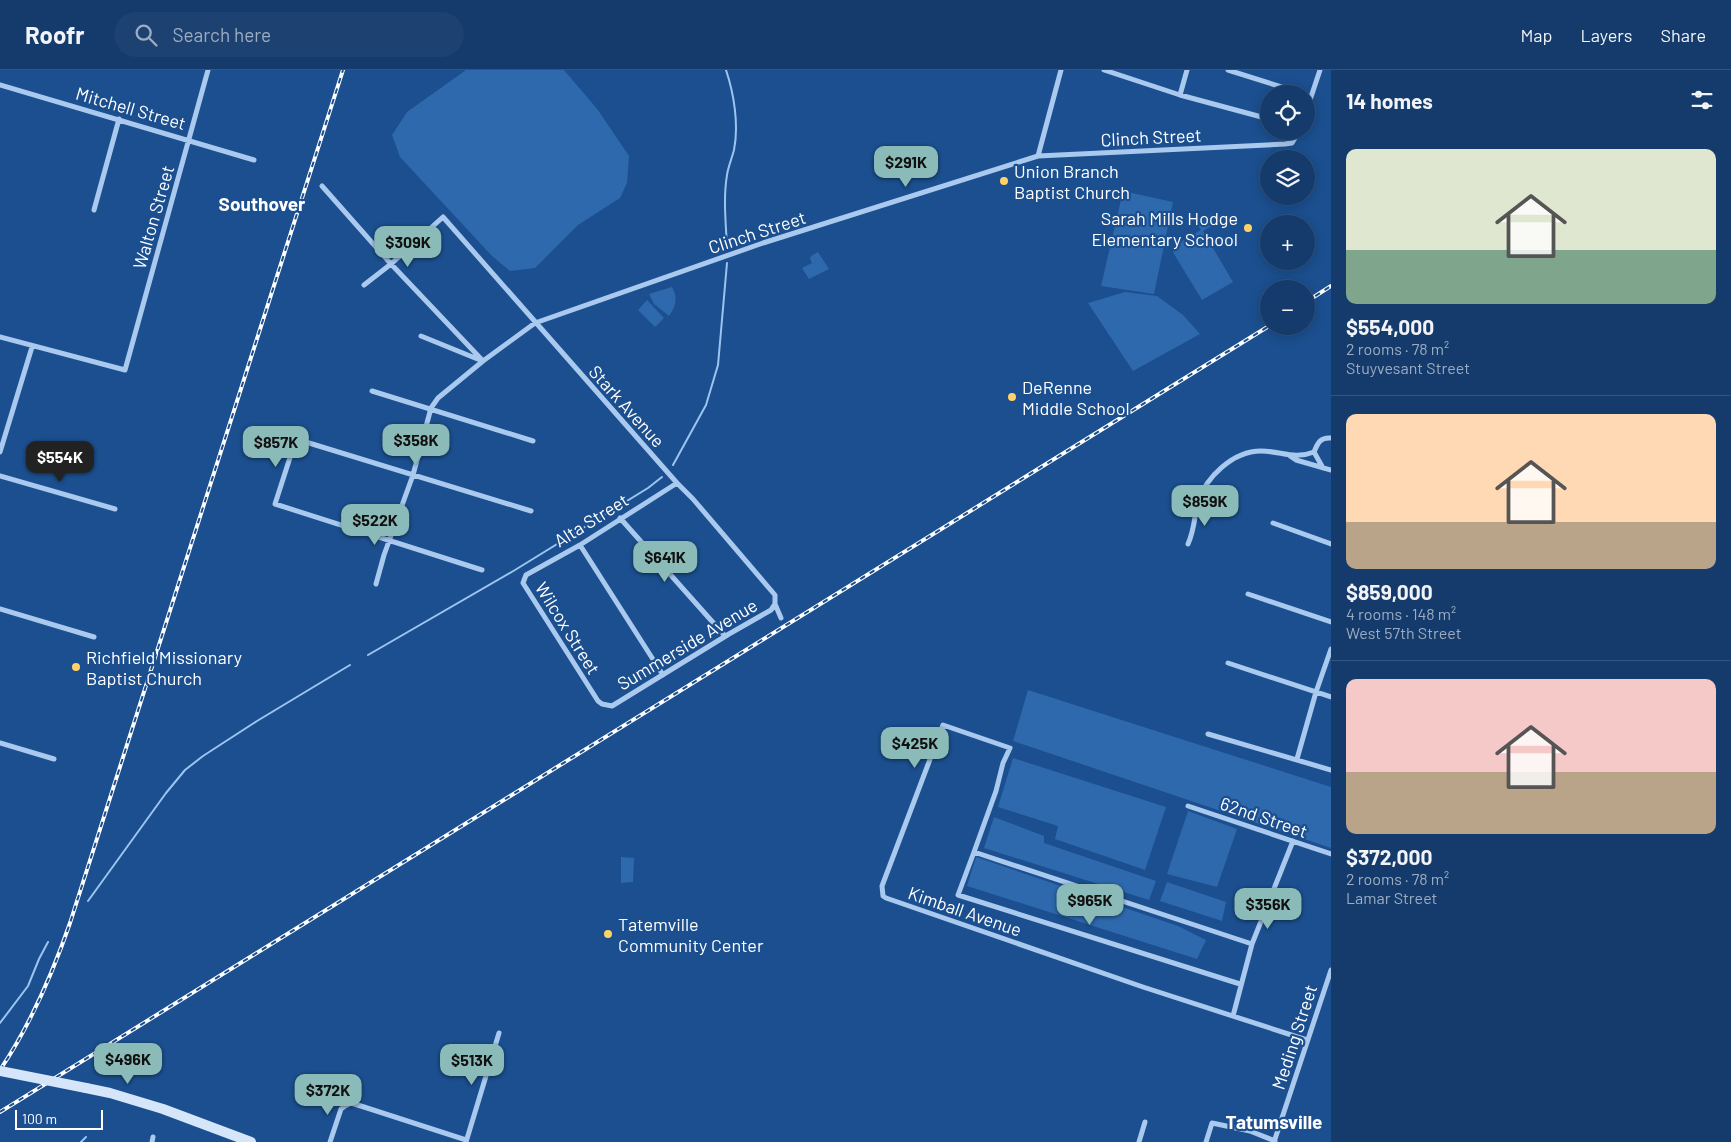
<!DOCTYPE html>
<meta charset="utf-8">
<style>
:root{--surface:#143b6b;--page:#1d4271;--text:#f1f3f6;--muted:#9dadc1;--line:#33557e;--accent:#8bbbb9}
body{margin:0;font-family:Barlow,sans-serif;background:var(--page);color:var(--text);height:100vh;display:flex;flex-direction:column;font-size:19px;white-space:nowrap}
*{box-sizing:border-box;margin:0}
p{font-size:16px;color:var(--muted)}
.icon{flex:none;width:28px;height:28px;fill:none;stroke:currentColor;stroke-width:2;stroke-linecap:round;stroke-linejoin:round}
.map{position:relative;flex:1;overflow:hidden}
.details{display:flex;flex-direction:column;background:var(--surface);width:400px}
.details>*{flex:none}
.buttons{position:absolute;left:1260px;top:15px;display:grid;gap:10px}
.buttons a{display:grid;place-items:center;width:55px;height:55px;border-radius:50%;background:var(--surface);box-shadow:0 2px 12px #0003,0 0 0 1px var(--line);font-size:25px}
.scale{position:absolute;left:15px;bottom:12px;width:88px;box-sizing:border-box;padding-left:5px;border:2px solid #fff;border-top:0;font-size:14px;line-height:18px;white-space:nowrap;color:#fff;-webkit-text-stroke:4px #1b4f8f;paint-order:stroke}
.price{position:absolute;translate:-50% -42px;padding:0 11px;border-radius:10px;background:var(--accent);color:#111;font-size:16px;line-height:32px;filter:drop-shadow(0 1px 2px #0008)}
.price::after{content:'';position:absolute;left:50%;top:30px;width:15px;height:11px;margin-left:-8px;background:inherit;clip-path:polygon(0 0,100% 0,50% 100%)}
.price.selected{background:#222;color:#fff}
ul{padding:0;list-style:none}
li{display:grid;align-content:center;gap:10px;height:265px;padding:0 15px}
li+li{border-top:1px solid var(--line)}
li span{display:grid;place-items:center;height:155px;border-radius:10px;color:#555}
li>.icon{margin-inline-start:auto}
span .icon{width:90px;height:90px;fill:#fffc;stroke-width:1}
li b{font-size:21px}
h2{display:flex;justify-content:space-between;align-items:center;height:60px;padding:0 15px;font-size:21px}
header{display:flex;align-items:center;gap:30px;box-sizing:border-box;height:70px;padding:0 25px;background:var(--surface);border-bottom:1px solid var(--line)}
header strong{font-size:24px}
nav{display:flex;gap:28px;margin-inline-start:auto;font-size:18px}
.search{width:350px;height:45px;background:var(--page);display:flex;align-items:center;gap:12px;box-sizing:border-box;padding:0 18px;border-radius:28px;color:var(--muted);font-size:19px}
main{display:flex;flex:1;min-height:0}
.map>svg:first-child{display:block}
</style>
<header>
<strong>Roofr</strong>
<div class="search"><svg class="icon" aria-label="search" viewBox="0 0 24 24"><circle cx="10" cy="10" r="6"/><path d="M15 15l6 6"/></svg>Search here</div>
<nav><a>Map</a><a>Layers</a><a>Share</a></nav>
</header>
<main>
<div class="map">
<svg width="1331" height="1072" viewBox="0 0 1331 1072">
<rect width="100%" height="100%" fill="#1b4f8f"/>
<!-- green -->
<path fill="#2e69ad" d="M466,0h98l34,40 31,46 -2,27 -7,15 -42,27 -43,43 -25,3 -18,-15 -92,-99 -8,-22 15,-23z
M1123,121l50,11 -19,92 -53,-8z
M1212,143l6,9 -15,9 30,51 -31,18 -28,-46 -2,-7 29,-17 -4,-6 2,-4 5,-3 2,1z
M818,182l11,17 -20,10 -7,-11 10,-5 -2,-4 1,-3z
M672,217c6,11 4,19 -3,29l-15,-12 -5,-10z
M1125,222l32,4 26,19 17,19 -67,37 -45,-68z
M647,230l17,18 -9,9 -17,-17z
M1028,620l303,97v61l-318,-107z
M1013,688l153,49 -21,63 -90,-31 3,-13 -60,-19z
M1188,741l49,18 -20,58 -50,-13z
M994,747l50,19v7l112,38 -7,19 -165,-52z
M621,787l13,1 -1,24 -12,1z
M976,787l202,69 28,14 -9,19 -230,-73z
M1167,812l59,20 -4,19 -62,-20z"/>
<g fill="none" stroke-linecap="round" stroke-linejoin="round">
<!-- stream -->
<path stroke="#9cc4f0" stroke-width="2" d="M726,0c8,24 13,55 8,80 -2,8 -6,17 -7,25 -4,24 -1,49 0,73
M673,395l33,-60 12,-40 9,-102
M368,585l147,-85 133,-82 14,-11
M88,831l78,-108 19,-23 18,-14 54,-35 93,-56
M0,953l28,-37 11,-27 9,-17
M81,1072l5,-5"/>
<!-- street -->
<path stroke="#a9c9ee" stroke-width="5" d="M1104,0l76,25 89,24
M1228,0l76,24
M0,15l254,75
M1180,25l7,-25
M1306,42l14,-42
M1038,86l23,-86
M322,116l69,78 92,97
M94,140l25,-91
M364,215l27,-21 52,-47 234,266 16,16 82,96v9l6,14
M421,266l59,24
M0,267l125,33 83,-300
M372,321l161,50
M0,382l32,-105
M1314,382l9,16
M1290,386l6,4 35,10
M0,406l115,33
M677,413l-97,62 -54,30 -3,8 75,118 4,3 10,2 117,-72 42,-24 4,-6
M620,448l105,118
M1273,453l58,21
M1188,474c7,-16 6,-27 10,-42 8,-25 35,-51 63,-51 20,0 33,9 53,1 4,-10 7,-15 17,-14
M580,475l83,130
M482,500l-207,-66 21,-65 235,72
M376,514l8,-29 29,-80 18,-67 7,-10 45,-37 52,-38 228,-80 275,-87 247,-12 7,-1 7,-12
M1248,524l83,28
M0,539l94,28
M1228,593l103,34
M1208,664l123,36
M0,673l54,16
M1297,689l19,-67 15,-43
M1188,736l143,48
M974,782l-16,43 282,89
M1252,874l-278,-92 22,-61 7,-28 7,-15 -67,-23 -61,161 1,10 3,2 257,89 164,53
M1233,946l19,-72 41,-103
M345,1036l6,-3 13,4 102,33
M152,1072l1,-5
M330,1072l11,-33 4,-3 1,-12
M466,1072l33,-109
M1139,1072l6,-20
M1206,1072l6,-19 38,8 25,10
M1274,1072l57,-172"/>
<!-- secondary -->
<path stroke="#d6e6fa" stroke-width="10" d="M86,1018l24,5 53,16 88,33"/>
<!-- rail casing -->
<g stroke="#fff" stroke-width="4">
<path id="rail" d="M1306,232l25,-16
M0,1000c31,-46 52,-95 70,-147l273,-853
M0,1042l1269,-786"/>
</g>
<!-- rail -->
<use href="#rail" stroke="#1b4f8f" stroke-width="2" stroke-dasharray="5.5" stroke-linecap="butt"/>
<!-- secondary-bridge -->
<path stroke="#d6e6fa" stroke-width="10" d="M0,1001l86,17"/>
</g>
<!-- markers -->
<g fill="#ffd166" stroke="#1b4f8f" stroke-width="2">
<circle cx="1004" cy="111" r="5"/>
<circle cx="1248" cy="158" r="5"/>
<circle cx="1012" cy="327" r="5"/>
<circle cx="76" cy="597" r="5"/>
<circle cx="608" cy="864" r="5"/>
</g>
<g text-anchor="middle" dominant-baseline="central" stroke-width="4.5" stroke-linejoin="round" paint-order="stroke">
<!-- street labels -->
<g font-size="18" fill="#fff" stroke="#1b4f8f">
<text transform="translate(131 38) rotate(16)">Mitchell Street</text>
<text transform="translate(1151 67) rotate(-3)">Clinch Street</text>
<text transform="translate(153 147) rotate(-74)">Walton Street</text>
<text transform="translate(757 162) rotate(-18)">Clinch Street</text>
<text transform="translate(627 336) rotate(48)">Stark Avenue</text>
<text transform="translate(591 450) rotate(-32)">Alta Street</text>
<text transform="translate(568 558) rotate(58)">Wilcox Street</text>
<text transform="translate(687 574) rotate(-31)">Summerside Avenue</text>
<text transform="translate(1264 747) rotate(19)">62nd Street</text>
<text transform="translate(965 841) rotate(19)">Kimball Avenue</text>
<text transform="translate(1294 967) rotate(-72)">Meding Street</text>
</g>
<!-- poi labels -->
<g font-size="18" fill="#fff" stroke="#1b4f8f" text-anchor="start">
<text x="1014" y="101">Union Branch<tspan x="1014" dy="21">Baptist Church</tspan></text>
<text x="1238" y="148" text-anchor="end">Sarah Mills Hodge<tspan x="1238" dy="21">Elementary School</tspan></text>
<text x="1022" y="317">DeRenne<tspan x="1022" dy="21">Middle School</tspan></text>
<text x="86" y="587">Richfield Missionary<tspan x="86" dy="21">Baptist Church</tspan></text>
<text x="618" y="854">Tatemville<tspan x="618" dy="21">Community Center</tspan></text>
</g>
<!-- neighbourhood labels -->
<g font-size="19" font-weight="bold" fill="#fff" stroke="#1b4f8f">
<text x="262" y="133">Southover</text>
<text x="1274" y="1051">Tatumsville</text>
</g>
</g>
</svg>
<div class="buttons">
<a><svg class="icon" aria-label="locate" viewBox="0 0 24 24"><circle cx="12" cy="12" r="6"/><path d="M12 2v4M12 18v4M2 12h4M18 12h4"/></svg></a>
<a><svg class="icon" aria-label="layers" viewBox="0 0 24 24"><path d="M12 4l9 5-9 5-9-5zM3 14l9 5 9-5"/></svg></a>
<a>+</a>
<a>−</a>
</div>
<div class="scale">100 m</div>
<b class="price" style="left:906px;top:118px">$291K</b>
<b class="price" style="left:408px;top:198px">$309K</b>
<b class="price" style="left:416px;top:396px">$358K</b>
<b class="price" style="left:276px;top:398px">$857K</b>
<b class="price selected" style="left:60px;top:413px">$554K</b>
<b class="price" style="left:1205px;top:457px">$859K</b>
<b class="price" style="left:375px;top:476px">$522K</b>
<b class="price" style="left:665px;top:513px">$641K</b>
<b class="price" style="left:915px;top:699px">$425K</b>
<b class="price" style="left:1090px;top:856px">$965K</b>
<b class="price" style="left:1268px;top:860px">$356K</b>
<b class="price" style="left:128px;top:1015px">$496K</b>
<b class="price" style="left:472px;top:1016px">$513K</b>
<b class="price" style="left:328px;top:1046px">$372K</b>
</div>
<section class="details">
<h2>14 homes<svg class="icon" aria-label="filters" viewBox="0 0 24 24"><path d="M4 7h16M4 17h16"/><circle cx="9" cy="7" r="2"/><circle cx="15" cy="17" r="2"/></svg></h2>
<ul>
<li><span style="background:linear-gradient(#dfe7d0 65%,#7fa58c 0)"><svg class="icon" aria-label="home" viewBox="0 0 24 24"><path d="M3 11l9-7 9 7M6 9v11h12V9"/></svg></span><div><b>$554,000</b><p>2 rooms · 78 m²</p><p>Stuyvesant Street</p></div></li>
<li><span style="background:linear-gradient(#ffd9b3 70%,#b9a48a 0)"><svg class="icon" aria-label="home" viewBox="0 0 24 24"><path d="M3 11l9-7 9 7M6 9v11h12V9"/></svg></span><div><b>$859,000</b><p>4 rooms · 148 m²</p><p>West 57th Street</p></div></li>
<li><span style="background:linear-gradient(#f6c9c9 60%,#b9a48a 0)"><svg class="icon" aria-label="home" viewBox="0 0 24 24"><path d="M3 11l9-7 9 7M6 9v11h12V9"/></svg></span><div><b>$372,000</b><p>2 rooms · 78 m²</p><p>Lamar Street</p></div></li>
</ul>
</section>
</main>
